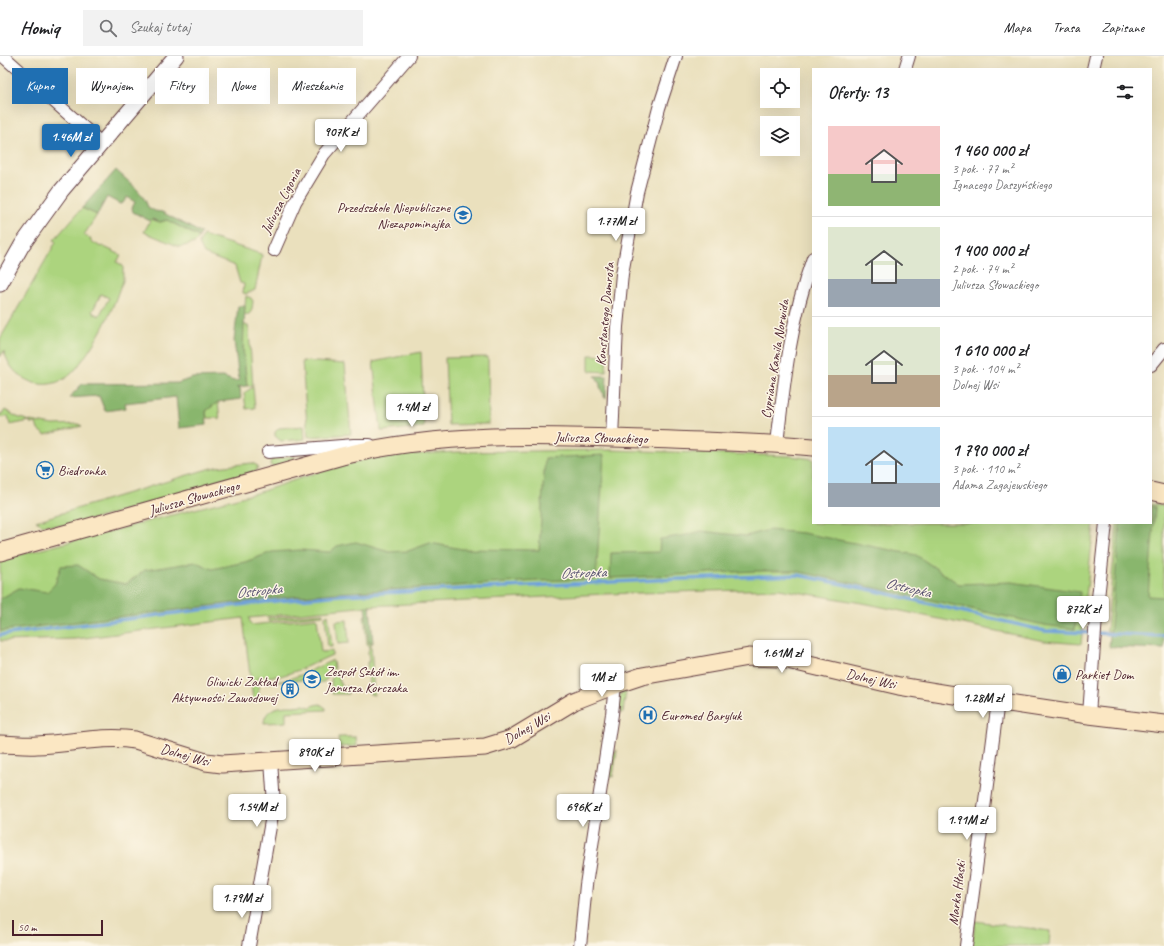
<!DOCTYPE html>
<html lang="pl">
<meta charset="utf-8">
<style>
:root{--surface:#fff;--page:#f2f2f2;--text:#202124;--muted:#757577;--line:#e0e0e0;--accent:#1f6fb2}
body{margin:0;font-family:Caveat,sans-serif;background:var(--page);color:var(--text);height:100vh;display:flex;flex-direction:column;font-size:15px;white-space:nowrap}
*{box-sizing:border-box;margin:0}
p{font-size:13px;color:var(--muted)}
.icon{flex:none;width:22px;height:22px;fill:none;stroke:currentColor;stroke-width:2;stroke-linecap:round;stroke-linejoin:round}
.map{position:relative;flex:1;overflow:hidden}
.details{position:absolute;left:812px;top:12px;width:340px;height:456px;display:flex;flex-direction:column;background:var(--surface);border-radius:0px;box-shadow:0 4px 16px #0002}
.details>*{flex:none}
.banner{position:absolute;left:12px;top:12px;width:380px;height:36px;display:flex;gap:8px}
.fabs{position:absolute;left:760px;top:12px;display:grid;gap:8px}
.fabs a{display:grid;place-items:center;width:40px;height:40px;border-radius:0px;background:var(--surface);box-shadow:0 4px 16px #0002;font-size:20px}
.scale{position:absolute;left:12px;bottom:10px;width:91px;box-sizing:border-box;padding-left:4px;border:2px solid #4a1f2b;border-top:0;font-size:11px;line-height:14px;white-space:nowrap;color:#4a1f2b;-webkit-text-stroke:3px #fcf5e5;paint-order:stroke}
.price{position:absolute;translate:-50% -34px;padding:0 9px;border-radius:4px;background:#fff;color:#222;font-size:13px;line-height:26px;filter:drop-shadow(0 1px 2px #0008)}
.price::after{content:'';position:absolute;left:50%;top:24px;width:12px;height:9px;margin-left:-6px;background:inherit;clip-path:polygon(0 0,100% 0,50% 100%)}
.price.selected{background:var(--accent);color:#fff}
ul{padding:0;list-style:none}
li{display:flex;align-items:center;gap:12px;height:100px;padding:0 16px}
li+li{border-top:1px solid var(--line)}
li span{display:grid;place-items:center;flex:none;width:112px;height:80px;border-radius:0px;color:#555}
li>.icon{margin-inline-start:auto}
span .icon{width:48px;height:48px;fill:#fffc;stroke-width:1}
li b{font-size:17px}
h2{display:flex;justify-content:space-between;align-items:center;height:48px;padding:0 16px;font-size:17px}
.pill{padding:0 14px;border-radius:0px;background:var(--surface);box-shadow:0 4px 16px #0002;font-size:14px;line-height:36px}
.pill.selected{background:var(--accent);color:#fff}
header{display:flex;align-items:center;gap:24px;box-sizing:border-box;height:56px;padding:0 20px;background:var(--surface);border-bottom:1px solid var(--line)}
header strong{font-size:19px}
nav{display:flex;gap:22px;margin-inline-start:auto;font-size:14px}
.search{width:280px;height:36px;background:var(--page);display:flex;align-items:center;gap:10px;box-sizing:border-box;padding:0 14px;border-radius:0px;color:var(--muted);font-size:15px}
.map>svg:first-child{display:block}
</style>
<header>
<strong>Homiq</strong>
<div class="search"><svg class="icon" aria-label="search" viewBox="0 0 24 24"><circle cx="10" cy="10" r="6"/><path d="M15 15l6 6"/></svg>Szukaj tutaj</div>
<nav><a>Mapa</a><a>Trasa</a><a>Zapisane</a></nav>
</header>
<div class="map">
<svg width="1164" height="890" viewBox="0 0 1164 890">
<rect width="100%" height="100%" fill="#fcf5e5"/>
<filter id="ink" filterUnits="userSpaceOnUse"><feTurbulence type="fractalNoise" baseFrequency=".025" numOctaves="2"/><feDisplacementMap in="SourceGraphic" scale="8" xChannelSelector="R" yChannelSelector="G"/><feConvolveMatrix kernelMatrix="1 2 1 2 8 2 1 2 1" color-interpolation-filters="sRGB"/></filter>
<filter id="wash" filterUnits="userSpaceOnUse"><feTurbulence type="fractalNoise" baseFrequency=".012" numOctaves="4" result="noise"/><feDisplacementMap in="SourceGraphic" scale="16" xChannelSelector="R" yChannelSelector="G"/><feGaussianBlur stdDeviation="0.9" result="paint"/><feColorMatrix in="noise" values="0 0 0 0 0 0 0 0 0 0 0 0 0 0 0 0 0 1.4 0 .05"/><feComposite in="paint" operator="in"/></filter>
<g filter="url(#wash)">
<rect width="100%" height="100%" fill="#eae0bd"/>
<!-- green -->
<path fill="#acd47e" stroke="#7b7a54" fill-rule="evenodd" d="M82,152l15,7 -13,20 7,4v2l10,6 1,-1 19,9 -4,7 6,4c0,5 0,11 0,15 -1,3 -3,6 -4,9 -8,24 -20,47 -35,68 -4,5 -8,12 -13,16 -11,10 -27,13 -40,8 -15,-6 -23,-17 -27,-31l-4,6v-18l56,-97 -2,-2zM101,238l8,4 -10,18 -7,-4z
M151,163l9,3 7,-2 32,17 -4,6 -15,4 -36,-15z
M203,179l58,19 1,2 -7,34 -9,4 -3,-1 1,-9 -4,-1 -5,-17 -31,-12 -5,-10z
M246,240l5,2 2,3c-1,7 0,14 -9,14z
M243,268l5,2 1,4 4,56h-6l-4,-37z
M421,296l3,75 -43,4 -8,-69z
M589,299l18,1 -1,16 -17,-1z
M488,301l1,67 -41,1 -3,-67z
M302,305l43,3 6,70 -43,3z
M253,331l2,21 -9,1 -2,-16z
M218,346l2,18 -4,-2h-9l-1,-7z
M5,354l12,7 13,4 23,4 25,-1 4,2 -37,9 -7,-5 -2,-7 -5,1 -1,-3 -20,4 -2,-9 -8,2v-5l2,1z
M304,370l1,13 -24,2 -6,-5v-4l4,-4z
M611,394l180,6 22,3v64h281l-13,121 -37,-3 -176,-37 -89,-15 -175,5 -235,12 -120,12 2,7 66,-7 4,34 11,-1v4l-33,15 -18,6 -23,1 1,23h-6l-10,-82 -167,21 -76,2v-22l3,-21 -3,1v-39l260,-68 61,-21 58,-15 78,-4z
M294,400l1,6 -22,5 -3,-2 1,-6z
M252,407l6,3 -3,8 -186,52 -26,-1 -7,-4 165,-50 15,-4z
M1151,448l13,2v127l-57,-2 10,-108h34z
M323,557v2l-55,6v-3z
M328,558l4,33h-4l-3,-31z
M366,558l3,29h2l3,52 -4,-1 -3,-32h2l-1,-10 2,-6 -3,-2 -3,-28z
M347,564l2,23 -11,1 -2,-23z
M333,604l1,9 -10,13 -10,1v-4l-50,4v-1l18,-1 19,-6z
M338,616l3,15h6l1,7h-16l-1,-15z
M625,633l1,3 -3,20 -1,1h-4c1,-8 0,-20 7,-24z
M320,648l6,4v2l-40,2v10l-22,1c1,-16 17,-17 29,-17 3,0 7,-1 10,-1 4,1 4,2 9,2l2,-2z
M338,681h18l1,9 -18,1z
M617,694l-4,27 -5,-1 3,-21z
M975,865l75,10 -1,15h-77z"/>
<!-- forest -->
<path fill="#89b66d" stroke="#6a6a4c" d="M116,114c11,11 27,21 32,37l7,4 7,1 39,21 -2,4 -32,-17 -7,2 -8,-3 -2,2 -17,-9 -1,-4 3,-6 -8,-5 -4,6 -3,1 -13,-7 -10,18 -15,-7z
M238,250h7l-2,43 4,37 -10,1h3l1,12 -23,3 -12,9 1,14 -28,3 -3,-31 -51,6 1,5 -21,3 -6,-15 -30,2 13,-14 96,-1 14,-5 31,-1 11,4 5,-1 -5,-39z
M595,320h12l-1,22 -2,-1v-3c-6,-6 -2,-11 -9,-18z
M604,399l-8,124 -59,2 -202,12 -68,6 -267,32v-32l19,-11 28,4 8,-8 6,-18 17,-1 21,14 27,5 19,-14 51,-8 16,7 33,-7 27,-10 28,-2 30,2 7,-6 19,-4 33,10 19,-1 22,-8 32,6 77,1 6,-92z
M1151,450l4,1 -7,89 16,1v52l-55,-2 11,-124h31z
M769,474l34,3 113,22 43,29 52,-2 69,10 -5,37 -31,-4 -113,-25 -135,-29h-40l-146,7 1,-25 48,-1 1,-13 27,-4 14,-4 45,5z
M365,550h5l3,37h-4z"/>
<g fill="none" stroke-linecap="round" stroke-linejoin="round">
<!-- stream -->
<path stroke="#6fa1da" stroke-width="3.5" d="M0,579l255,-32 85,-8 314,-15 144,-5 74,15 173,41 119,5"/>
</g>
</g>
<g filter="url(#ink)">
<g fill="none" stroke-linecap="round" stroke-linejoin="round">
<!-- minor casing -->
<g stroke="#623c41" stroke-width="14">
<path id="minor" d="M3,0l98,87
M905,13l4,-13
M1093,13l3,-13
M274,194l21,-48 29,-48 85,-98
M1151,309l13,-16
M612,382l5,-111 5,-53 15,-82 22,-84 17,-52
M777,388c7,-63 14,-126 36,-186
M268,396l86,-7h16
M1089,659l7,-98 10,-94
M249,890l25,-142 -3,-43
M580,890l6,-61 26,-171 3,-29
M966,890l32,-245"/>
</g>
<!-- tertiary casing -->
<g stroke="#623c41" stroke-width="17">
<path id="tertiary" d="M0,228l22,-39 39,-54 115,-135"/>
</g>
<!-- secondary casing -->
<g stroke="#623c41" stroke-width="19">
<path id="secondary" d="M1151,435l13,3
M0,496l342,-96c99,-24 201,-21 302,-17 56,2 113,3 169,8
M0,688c12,0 25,2 37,1 33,-1 65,-10 98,-5l71,22 16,2 263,-17 26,-8 63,-38 41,-16 27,-9 107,-19 30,1 120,28 49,8 141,21 75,9"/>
</g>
<!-- minor -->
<use href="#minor" stroke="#fff" stroke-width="12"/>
<!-- tertiary -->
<use href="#tertiary" stroke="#fff" stroke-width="15"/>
<!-- secondary -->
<use href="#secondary" stroke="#fbe7c3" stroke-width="17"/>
</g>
</g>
<!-- icons -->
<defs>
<g id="school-ring" transform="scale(0.9)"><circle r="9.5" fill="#fcf5e5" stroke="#1f6fb2" stroke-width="1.5"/><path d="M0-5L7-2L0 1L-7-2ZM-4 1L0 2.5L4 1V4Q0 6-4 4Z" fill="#1f6fb2"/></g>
<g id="supermarket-ring" transform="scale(0.9)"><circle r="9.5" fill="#fcf5e5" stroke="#1f6fb2" stroke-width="1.5"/><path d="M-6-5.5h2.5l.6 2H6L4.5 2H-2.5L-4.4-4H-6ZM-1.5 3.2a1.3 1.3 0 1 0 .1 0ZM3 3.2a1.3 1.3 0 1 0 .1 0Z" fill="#1f6fb2"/></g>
<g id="shop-ring" transform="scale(0.9)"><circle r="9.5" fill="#fcf5e5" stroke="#1f6fb2" stroke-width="1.5"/><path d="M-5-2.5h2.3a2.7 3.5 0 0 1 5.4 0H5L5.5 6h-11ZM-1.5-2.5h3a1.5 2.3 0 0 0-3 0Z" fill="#1f6fb2"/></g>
<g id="building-ring" transform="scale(0.9)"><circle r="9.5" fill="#fcf5e5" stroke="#1f6fb2" stroke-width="1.5"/><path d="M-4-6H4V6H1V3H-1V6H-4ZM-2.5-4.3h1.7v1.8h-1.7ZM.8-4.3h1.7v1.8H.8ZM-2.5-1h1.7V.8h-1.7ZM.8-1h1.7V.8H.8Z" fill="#1f6fb2"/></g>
<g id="hospital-ring" transform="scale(0.9)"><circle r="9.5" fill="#fcf5e5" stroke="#1f6fb2" stroke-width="1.5"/><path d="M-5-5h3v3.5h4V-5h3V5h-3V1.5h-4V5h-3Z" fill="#1f6fb2"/></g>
</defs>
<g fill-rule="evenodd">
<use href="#school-ring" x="463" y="159"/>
<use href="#supermarket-ring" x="45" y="414"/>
<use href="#shop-ring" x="1062" y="618"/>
<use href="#school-ring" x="312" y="623"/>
<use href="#building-ring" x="290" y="633"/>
<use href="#hospital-ring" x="648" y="659"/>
</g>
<g text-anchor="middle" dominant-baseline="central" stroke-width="3" stroke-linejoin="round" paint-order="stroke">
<!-- street labels -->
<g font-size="14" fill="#4a1f2b" stroke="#fcf5e5">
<text transform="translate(281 145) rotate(-63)">Juliusza Ligonia</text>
<text transform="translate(605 258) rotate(-85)">Konstantego Damrota</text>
<text transform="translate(775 303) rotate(-81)">Cypriana Kamila Norwida</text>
<text transform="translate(601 382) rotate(1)">Juliusza Słowackiego</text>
<text transform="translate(194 442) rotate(-16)">Juliusza Słowackiego</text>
<text transform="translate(871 623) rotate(13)">Dolnej Wsi</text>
<text transform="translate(527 672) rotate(-30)">Dolnej Wsi</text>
<text transform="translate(185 699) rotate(16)">Dolnej Wsi</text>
<text transform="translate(957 837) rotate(-83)">Marka Hłaski</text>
</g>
<!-- poi labels -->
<g font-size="14" fill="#4a1f2b" stroke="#fcf5e5" text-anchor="start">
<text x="450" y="151" text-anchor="end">Przedszkole Niepubliczne<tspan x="450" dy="16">Niezapominajka</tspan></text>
<text x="58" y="414">Biedronka</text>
<text x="325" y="615">Zespół Szkół im.<tspan x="325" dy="16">Janusza Korczaka</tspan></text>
<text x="1075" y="618">Parkiet Dom</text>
<text x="277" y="625" text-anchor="end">Gliwicki Zakład<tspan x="277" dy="16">Aktywności Zawodowej</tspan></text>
<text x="661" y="659">Euromed Baryluk</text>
</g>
<!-- water labels -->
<g font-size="15" font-style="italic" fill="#595371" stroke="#fcf5e5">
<text transform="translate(583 517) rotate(-2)">Ostropka</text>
<text transform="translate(908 532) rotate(13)">Ostropka</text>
<text transform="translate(259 535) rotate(-6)">Ostropka</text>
</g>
</g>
</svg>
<div class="fabs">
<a><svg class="icon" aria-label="locate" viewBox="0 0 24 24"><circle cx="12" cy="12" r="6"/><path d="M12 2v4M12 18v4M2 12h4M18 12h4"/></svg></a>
<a><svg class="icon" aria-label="layers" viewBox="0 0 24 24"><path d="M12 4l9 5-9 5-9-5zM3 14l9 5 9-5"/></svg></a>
</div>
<div class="scale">50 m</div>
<b class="price" style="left:341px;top:97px">907K zł</b>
<b class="price selected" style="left:71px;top:102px">1.46M zł</b>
<b class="price" style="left:616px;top:186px">1.77M zł</b>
<b class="price" style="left:412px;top:372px">1.4M zł</b>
<b class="price" style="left:1083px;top:574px">872K zł</b>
<b class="price" style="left:782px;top:618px">1.61M zł</b>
<b class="price" style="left:602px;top:642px">1M zł</b>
<b class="price" style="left:983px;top:663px">1.28M zł</b>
<b class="price" style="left:315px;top:717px">890K zł</b>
<b class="price" style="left:257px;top:772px">1.54M zł</b>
<b class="price" style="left:583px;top:772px">696K zł</b>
<b class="price" style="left:967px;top:785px">1.91M zł</b>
<b class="price" style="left:242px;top:863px">1.79M zł</b>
<div class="banner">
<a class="pill selected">Kupno</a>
<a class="pill">Wynajem</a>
<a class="pill">Filtry</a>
<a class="pill">Nowe</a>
<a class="pill">Mieszkanie</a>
</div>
<section class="details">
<h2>Oferty: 13<svg class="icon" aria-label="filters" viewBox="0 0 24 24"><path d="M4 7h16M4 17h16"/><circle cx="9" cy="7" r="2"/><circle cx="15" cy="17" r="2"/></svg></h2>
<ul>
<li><span style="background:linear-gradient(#f6c9c9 60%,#8fb573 0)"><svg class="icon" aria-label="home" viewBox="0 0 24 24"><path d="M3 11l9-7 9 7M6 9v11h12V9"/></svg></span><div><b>1 460 000 zł</b><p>3 pok. · 77 m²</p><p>Ignacego Daszyńskiego</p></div></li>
<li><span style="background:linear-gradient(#dfe7d0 65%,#9aa5b1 0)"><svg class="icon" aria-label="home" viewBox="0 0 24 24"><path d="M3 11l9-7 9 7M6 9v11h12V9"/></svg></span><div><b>1 400 000 zł</b><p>2 pok. · 74 m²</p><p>Juliusza Słowackiego</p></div></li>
<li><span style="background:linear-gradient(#dfe7d0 60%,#b9a48a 0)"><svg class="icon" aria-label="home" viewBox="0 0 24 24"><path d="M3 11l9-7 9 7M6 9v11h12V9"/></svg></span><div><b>1 610 000 zł</b><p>3 pok. · 104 m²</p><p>Dolnej Wsi</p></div></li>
<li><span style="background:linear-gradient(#bfe0f5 70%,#9aa5b1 0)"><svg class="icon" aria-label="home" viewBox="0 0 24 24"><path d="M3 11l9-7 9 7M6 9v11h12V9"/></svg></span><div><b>1 790 000 zł</b><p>3 pok. · 110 m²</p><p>Adama Zagajewskiego</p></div></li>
</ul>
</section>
</div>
